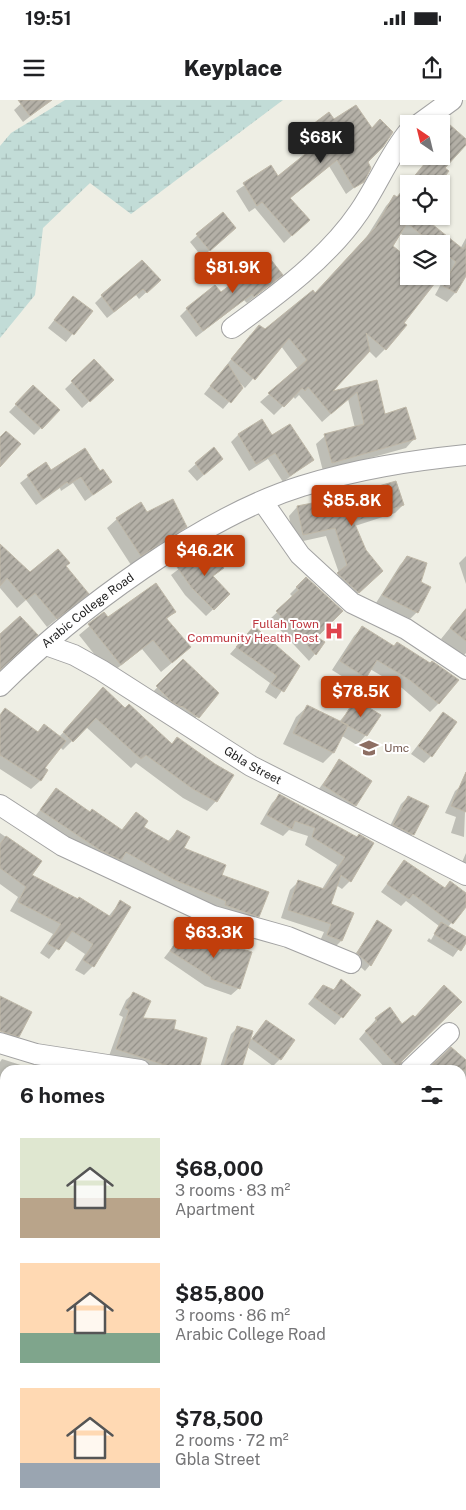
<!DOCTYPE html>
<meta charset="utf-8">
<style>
:root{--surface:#fff;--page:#f6f6f6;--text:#202124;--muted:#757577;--accent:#c13e0b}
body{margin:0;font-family:"Public Sans",sans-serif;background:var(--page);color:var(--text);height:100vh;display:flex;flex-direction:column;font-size:19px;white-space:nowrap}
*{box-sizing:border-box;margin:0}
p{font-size:16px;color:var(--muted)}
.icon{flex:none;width:28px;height:28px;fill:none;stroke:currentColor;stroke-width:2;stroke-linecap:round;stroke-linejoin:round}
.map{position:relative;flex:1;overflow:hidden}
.side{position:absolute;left:0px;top:965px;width:466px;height:445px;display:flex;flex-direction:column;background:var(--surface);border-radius:15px 15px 0 0;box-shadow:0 1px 4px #0004}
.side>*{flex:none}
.needle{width:32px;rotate:325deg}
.fabs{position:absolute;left:400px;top:15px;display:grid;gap:10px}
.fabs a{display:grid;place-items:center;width:50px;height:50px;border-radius:0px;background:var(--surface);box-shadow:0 1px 4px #0004;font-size:25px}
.price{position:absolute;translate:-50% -42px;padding:0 11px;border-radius:5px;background:var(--accent);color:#fff;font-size:16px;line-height:32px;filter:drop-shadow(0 1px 2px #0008)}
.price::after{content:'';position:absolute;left:50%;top:30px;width:15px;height:11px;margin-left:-8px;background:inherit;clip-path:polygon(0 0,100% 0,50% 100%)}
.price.active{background:#222;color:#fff}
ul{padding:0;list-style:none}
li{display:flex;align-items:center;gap:15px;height:125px;padding:0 20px}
li span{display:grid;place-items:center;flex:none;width:140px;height:100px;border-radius:0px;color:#555}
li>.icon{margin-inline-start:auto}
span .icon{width:60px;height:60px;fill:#fffc;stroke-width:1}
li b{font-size:21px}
h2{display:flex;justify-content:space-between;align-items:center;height:60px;padding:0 20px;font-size:21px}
.status{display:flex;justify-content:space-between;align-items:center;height:35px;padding:0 25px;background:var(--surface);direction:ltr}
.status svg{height:14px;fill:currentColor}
header{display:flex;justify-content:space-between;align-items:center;height:65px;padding:0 20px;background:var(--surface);font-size:22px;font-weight:800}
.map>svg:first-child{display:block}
</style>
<div class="status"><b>19:51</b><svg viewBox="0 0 49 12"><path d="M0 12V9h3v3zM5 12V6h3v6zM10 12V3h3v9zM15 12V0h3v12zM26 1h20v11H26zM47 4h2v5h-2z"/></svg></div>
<header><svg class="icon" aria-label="menu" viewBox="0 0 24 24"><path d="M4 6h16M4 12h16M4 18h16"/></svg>Keyplace<svg class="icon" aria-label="share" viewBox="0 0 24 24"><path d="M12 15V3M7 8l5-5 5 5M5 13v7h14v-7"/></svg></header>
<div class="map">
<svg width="466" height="1410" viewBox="0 0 466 1410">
<defs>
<pattern id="wetland-marsh" width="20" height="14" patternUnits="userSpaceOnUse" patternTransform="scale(1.25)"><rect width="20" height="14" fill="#c2dcd7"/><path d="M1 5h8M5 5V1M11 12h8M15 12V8" fill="none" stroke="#a6bcb8"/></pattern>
<pattern id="building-hatch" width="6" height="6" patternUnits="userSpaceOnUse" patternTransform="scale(1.25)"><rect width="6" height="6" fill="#b4b0a7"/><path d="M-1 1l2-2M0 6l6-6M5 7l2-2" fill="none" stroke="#928f87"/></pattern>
</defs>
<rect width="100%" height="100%" fill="#eeeee4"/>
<!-- wetland -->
<path fill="url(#wetland-marsh)" d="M65,0h218l-152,114 -41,-31 -47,45 -8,67 -35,43v-192l11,-13z
M461,1290l5,2v51h-5z"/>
<!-- shadow -->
<path fill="#0003" d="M25,0h26l-28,22 -9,-12z
M310,28l56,34 -3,19 -17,13 -17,-28 -40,33 12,28 -17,16 -29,-35 -6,4 -13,-21 35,-24 6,10 36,-28 -10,-14z
M466,40v3l-57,41v32l51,33 6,-11v35l-11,20 -8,9 -12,-7 13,-24 -7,-5v-22h-27l-14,-11 -9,13 11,77 -17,26 -9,9 -7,-7 -40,42 47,-12 8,35 30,23 -8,9 -83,23 -7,-27 9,-8 30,-8 -7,-29 -26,23 -23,-27 -4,4 -2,-3 -19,19 -14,-13 38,-33 -17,-23 -36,42 -7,-7 3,7 -18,21 -19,-15 46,-59 15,-4 50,-37 51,-56 20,-32 8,-9 2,1 31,-37 -6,-5h20z
M222,113l6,22 -26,22 -12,-15z
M274,182l-27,21 -3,-3 -48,37 -16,-21 7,-7 34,-15z
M152,187l-13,12 -3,-4 -29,23 -12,-15 7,-7z
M66,205l25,6 -25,31 -18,-14z
M94,261l18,19 -30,28 -17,-19z
M33,287l25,23 -24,25 -25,-23z
M262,321l10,16 40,23 -29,22 -15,-23 -19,12 -18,-29 7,-7z
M213,349l9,10 -25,22 -9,-10z
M45,363l6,8 49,2 11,9 -26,19 -12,-18 -12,8 -1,-3 -24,17 -16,-22z
M395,382l8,23 -8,8 -40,13 18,53 -23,22 -20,-19 9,-9 -13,-37 -32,7 -5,-27 8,-9 41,-8 1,2z
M146,413l39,14 -9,9 -45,29 -24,-37 10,-9z
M207,447l15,21 -10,9 17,17 -23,22 -21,-21 -14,-20z
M0,454l30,20 35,-8 13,36 -31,25 -21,-27 -9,8 -17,-20z
M466,456v28l-7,-21z
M407,457l12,26 -2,29 -7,7 -34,-16 24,-38z
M306,478l9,59v17l-6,7 -39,-42 23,-22 -3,-3z
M466,508v45l-3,3 -22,-17z
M174,512l-8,8 13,37 -18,15 -19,-23 -32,25 -31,-39 25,-21 4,5z
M362,528l77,75 -9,9 -28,-24 -32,-19 -14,16 -24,-15 22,-34z
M247,535l52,31 -23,33 -11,-7 5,-9 -40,-29z
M183,561l34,32 -29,34 -40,-30z
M103,589l22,21 46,35 6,-6 39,62 -9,10 -24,-13 -47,-35 -5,5 -45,-41 -23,23 -3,-3 -17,22 3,2 -6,10 -9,8 -31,-20v-54l5,-5 32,23 7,-7 15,11z
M356,601l10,34 -9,10 -15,-9 -9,17 -10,10 -40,-19 13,-27 11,-10 32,15z
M443,613l-12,43 -7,7 -13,-9z
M339,661l16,44 -7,7 -32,-19z
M462,685l4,2 -2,50 -13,-4 5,-16 -11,-4 10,-22z
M56,690l34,23 31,18 15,-17 6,14 25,14 10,-11 5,18 39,27 37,40 -9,9 -84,-36 -133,-69z
M280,695l76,43 -6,43 -8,8 -6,-4 -6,19 22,10 -11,27 -8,8 -14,-6 5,-11 -43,-14 9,-28 8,-8 24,7 15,-24 -32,-20 3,-9 -19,-6 -6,6 -23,-12 12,-21z
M408,697l19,10 -14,27 -8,7 -18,-9 14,-28z
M0,733l40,28 -10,15 78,41 12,-15 -27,64 -9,9 -9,-5 10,-16 -21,-14 -15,19 -9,-6 13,-19 -43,-23 8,-14 -18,-13z
M466,753v17l-6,-3z
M404,761l40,28 6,-7 16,13v10l-18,22 18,12 -13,18 -26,-16 2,-3 2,2 8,-14 -33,-25 -5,5 -20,-14z
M377,822l-7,43 -5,6 -13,-12z
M185,831l31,20 8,-7 15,44 -8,7 -26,-9 -41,-28z
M341,881l18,14 -24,30 -27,-21 15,-18 9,5z
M134,893l7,26 31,11 25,40h-46l-42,-14 14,-39 -4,-2 7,-15z
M390,909l11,52 -6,9h-8l-28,-31 17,-20z
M9,917l9,19 -10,10 -8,-2z
M266,921l14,38 -7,7 -26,-19 -8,23h-20l12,-36 7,-7 10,16z
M451,949l15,12v27l-5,5v-23h-32z
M2,959l34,11h-31v67l-5,-1v-74z
M356,966l5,4h-9z
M466,1025v47l-5,-3v-39z
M0,1073l5,2v47l-5,-1z
M466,1095v31l-5,-4v-22z
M466,1168v69l-5,8v-72z
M0,1187l5,3v24l-5,5z
M5,1279v65l-5,-4v-56z
M466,1399v11h-8l2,-5z
M21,1405h41l6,5h-51z
M94,1405h85l-2,5h-79z
M233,1405h27l-4,5h-16z
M338,1405h20l8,5h-32z"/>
<!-- building -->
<path fill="url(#building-hatch)" stroke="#bfb8a8" d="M18,0h34l-22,16z
M356,5l16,23 8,-9 13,13 -10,15 -15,15 3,6 -7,14 -10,6 -17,-28 -47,38 20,22 -18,16 -30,-34 -5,4 -14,-23 28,-18 7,11 42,-34 -11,-15 20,-15 5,7z
M449,24l17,15v6l-21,23 4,3 -10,13h-30v32h13l41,33 3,-5v32l-10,17 -13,-7 13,-24 -15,-12v-6h-8l-26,-21 -14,23 16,13v17h8l18,7 -31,40 3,2 -21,25 -20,-17 4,18 -37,40 44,-11 8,34 21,-7 10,32 -84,24 -8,-29 40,-10 -7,-32 -26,22 -23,-27 -3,4 -3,-3 -18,19 -16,-14 39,-33 -18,-22 -34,42 -24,-21 28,-34 6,4 48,-39 2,3 60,-65 19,-33 3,2 34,-41h10v-23z
M223,112l13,16 -26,23 -14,-17z
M268,156l15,19 -29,22 -2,-3 -49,37 -17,-23 29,-23 6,7z
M142,160l19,20 -14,13 -4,-4 -29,23 -13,-17z
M73,196l20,15 -19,24 -20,-15z
M94,259l20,21 -24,22 -19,-21z
M228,264l15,24 -12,15 -21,-17z
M33,285l27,25 -18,19 -27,-25z
M262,319l10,16 18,-11 24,36 -24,16 -15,-23 -19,11 -18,-30z
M6,331l15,13 -21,23v-30z
M214,347l9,12 -19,16 -9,-12z
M85,348l15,23 3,-2 9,13 -19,13 -12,-18 -12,7 -2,-2 -24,17 -16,-24 19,-13 5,8z
M396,381l8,24 -50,17 12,28 17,21 -24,22 -22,-20 10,-8 -12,-37 -32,7 -6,-29 41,-8 4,6 -1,-7z
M173,399l14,28 -46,29 -25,-38 25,-16 6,10z
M0,444l30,28 28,-23 12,14 -4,3 23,28 -32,25 -22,-26 -9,7 -19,-22 -7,8z
M207,445l17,23 -11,8 17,18 -16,16 -22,-22 -15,-21z
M407,456l20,7 -6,19 10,5 -13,26 -36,-18z
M306,477l37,34 -26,26 8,5 -9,13 -40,-44 23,-21 -3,-3z
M156,483l20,29 -10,6 25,29 -19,16 -19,-23 -32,25 -33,-41 16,-12 4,5z
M466,509v32l-16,-13z
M20,516l18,19 -38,35v-36z
M254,526l46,40 -16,26 -13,-8 6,-8 -41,-29z
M362,526l32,20 3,-4 33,21 2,-2 27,19 -20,24 -29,-24 -33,-20 -11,18 -26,-17z
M183,559l36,34 -20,25 -17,-12 -1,1 -9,-5 -16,-16z
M103,587l22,21 4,-4 43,40 5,-7 38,27 19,11 -17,27 -24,-13 -47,-34 -5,4 -45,-41 -23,24 -10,-10z
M355,599l26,16 -14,21 -26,-14z
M307,605l41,20 -14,28 -41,-20z
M5,608l33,24 6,-8 22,17 -21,27 3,2 -7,11 -41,-26v-40z
M443,612l14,10 -25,35 -14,-11z
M339,659l33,22 -16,25 -33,-21z
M466,672v40l-15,-6z
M56,688l34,24 2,-3 30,21 14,-18 12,9 -4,6 26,15 7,-12 13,7 -6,11 42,17 -4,10 47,17 -10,25 -34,-12 1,-4 -51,-21 -49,-28 -5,8 -21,-10 -60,-40z
M279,694l78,43 2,-3 15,9 -23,39 -10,-7 -10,29 23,9 -12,28 -15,-6 4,-11 -43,-14 10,-30 26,9 21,-32 -33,-20 3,-9 -20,-7 -3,8 -25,-14z
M408,696l21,10 -15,29 -21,-10z
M6,736l36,25 -10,14 46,24 1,-2 32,20 9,-17 11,7 -37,60 -11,-7 10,-16 -21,-13 -13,19 -11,-6 13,-20 -43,-22 8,-15 -26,-19v-24z
M404,760l41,28 5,-7 16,12v14l-13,17 -40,-30 -4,5 -22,-15z
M377,820l15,10 -21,36 -14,-13z
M441,822l25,15v6l-5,8 -27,-17z
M184,829l36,23 3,-9 29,9 -12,37 -29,-10v-2l-41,-26z
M341,879l20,16 -18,23 -29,-21 9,-12 11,5z
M444,885l18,17 -60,59 -3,7 -34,-37 12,-10 -2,-3 15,-11 12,17 11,-9 2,2z
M133,892l18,9 -8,17 33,2 -2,9 33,9 -8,32h-29l1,-3 -55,-18 13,-39 -4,-2z
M0,896l32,16 -13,25 -19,-6z
M266,920l29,20 -14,20 -29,-21z
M237,926l16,5 -12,39h-18z
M451,947l15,13v10h-28l-6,-5z"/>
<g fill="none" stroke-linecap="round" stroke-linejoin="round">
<!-- street casing -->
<g stroke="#a2a2a2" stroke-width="22">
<g id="street">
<path d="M419,24l33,-24"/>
<path d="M232,228c45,-33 95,-69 127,-116 18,-26 30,-57 50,-81"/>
<path d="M263,402l37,53 52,48 54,26 60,40"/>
<path id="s1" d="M46,545l28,10 27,15 150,96 215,109"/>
<path id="s2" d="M0,586c74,-74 202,-169 302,-200 56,-17 106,-25 164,-31"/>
<path d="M0,705l63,41 150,70 75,21 63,26"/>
<path d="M0,943l36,11 104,16"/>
<path d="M410,970l39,-37"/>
<path d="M0,1123h5"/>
<path d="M0,1338l5,4"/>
<path d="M461,1372l5,2"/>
<path d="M91,1405l7,5"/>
<path d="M272,1410l2,-5"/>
</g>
</g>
<!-- street -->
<use href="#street" stroke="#fff" stroke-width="20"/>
</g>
<!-- icons -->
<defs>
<g id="hospital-bare" transform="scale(1.5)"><path d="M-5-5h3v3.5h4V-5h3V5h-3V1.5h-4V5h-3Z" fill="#e0444e" stroke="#fff" stroke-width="2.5" paint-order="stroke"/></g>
<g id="school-bare" transform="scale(1.5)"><path d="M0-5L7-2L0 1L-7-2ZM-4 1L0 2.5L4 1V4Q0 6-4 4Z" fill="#8d6e63" stroke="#fff" stroke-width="2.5" paint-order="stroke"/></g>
</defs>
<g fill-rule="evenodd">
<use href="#hospital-bare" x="334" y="531"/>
<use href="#school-bare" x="369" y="648"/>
</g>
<g text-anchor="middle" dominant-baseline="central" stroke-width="4" stroke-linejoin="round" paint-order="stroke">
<!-- street labels -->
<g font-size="12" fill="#1e1e1e" stroke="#fff">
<text stroke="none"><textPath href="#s2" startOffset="116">Arabic College Road</textPath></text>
<text stroke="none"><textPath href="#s1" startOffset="240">Gbla Street</textPath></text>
</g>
<!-- health labels -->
<g font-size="12" fill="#be3a42" stroke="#fff" text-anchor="end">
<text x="319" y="524">Fullah Town<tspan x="319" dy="14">Community Health Post</tspan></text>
</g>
<!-- education labels -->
<g font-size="12" fill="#785e54" stroke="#fff" text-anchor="start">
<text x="384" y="648">Umc</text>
</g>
</g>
</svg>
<div class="fabs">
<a><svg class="needle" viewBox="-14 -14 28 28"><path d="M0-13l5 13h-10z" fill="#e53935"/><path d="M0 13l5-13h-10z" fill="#757577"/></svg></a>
<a><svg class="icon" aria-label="locate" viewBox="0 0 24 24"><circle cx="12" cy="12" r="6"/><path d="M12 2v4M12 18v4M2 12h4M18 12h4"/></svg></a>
<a><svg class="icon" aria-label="layers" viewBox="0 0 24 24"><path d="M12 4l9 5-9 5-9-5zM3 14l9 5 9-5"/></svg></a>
</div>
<b class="price active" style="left:321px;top:64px">$68K</b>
<b class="price" style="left:233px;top:194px">$81.9K</b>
<b class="price" style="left:352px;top:427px">$85.8K</b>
<b class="price" style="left:205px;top:477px">$46.2K</b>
<b class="price" style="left:361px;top:618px">$78.5K</b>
<b class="price" style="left:214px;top:859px">$63.3K</b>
<section class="side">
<h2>6 homes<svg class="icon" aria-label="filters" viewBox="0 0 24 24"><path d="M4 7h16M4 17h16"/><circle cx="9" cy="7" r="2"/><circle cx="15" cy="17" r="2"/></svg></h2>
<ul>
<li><span style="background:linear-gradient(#dfe7d0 60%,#b9a48a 0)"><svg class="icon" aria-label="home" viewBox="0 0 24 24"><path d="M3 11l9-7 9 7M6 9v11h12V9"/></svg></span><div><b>$68,000</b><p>3 rooms · 83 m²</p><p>Apartment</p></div></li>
<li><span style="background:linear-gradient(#ffd9b3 70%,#7fa58c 0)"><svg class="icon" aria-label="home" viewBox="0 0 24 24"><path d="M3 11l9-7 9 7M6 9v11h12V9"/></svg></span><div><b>$85,800</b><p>3 rooms · 86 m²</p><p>Arabic College Road</p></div></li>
<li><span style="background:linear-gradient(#ffd9b3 75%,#9aa5b1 0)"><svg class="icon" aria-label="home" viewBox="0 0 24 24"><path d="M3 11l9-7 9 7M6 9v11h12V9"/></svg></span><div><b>$78,500</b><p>2 rooms · 72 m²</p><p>Gbla Street</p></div></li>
</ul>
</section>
</div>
